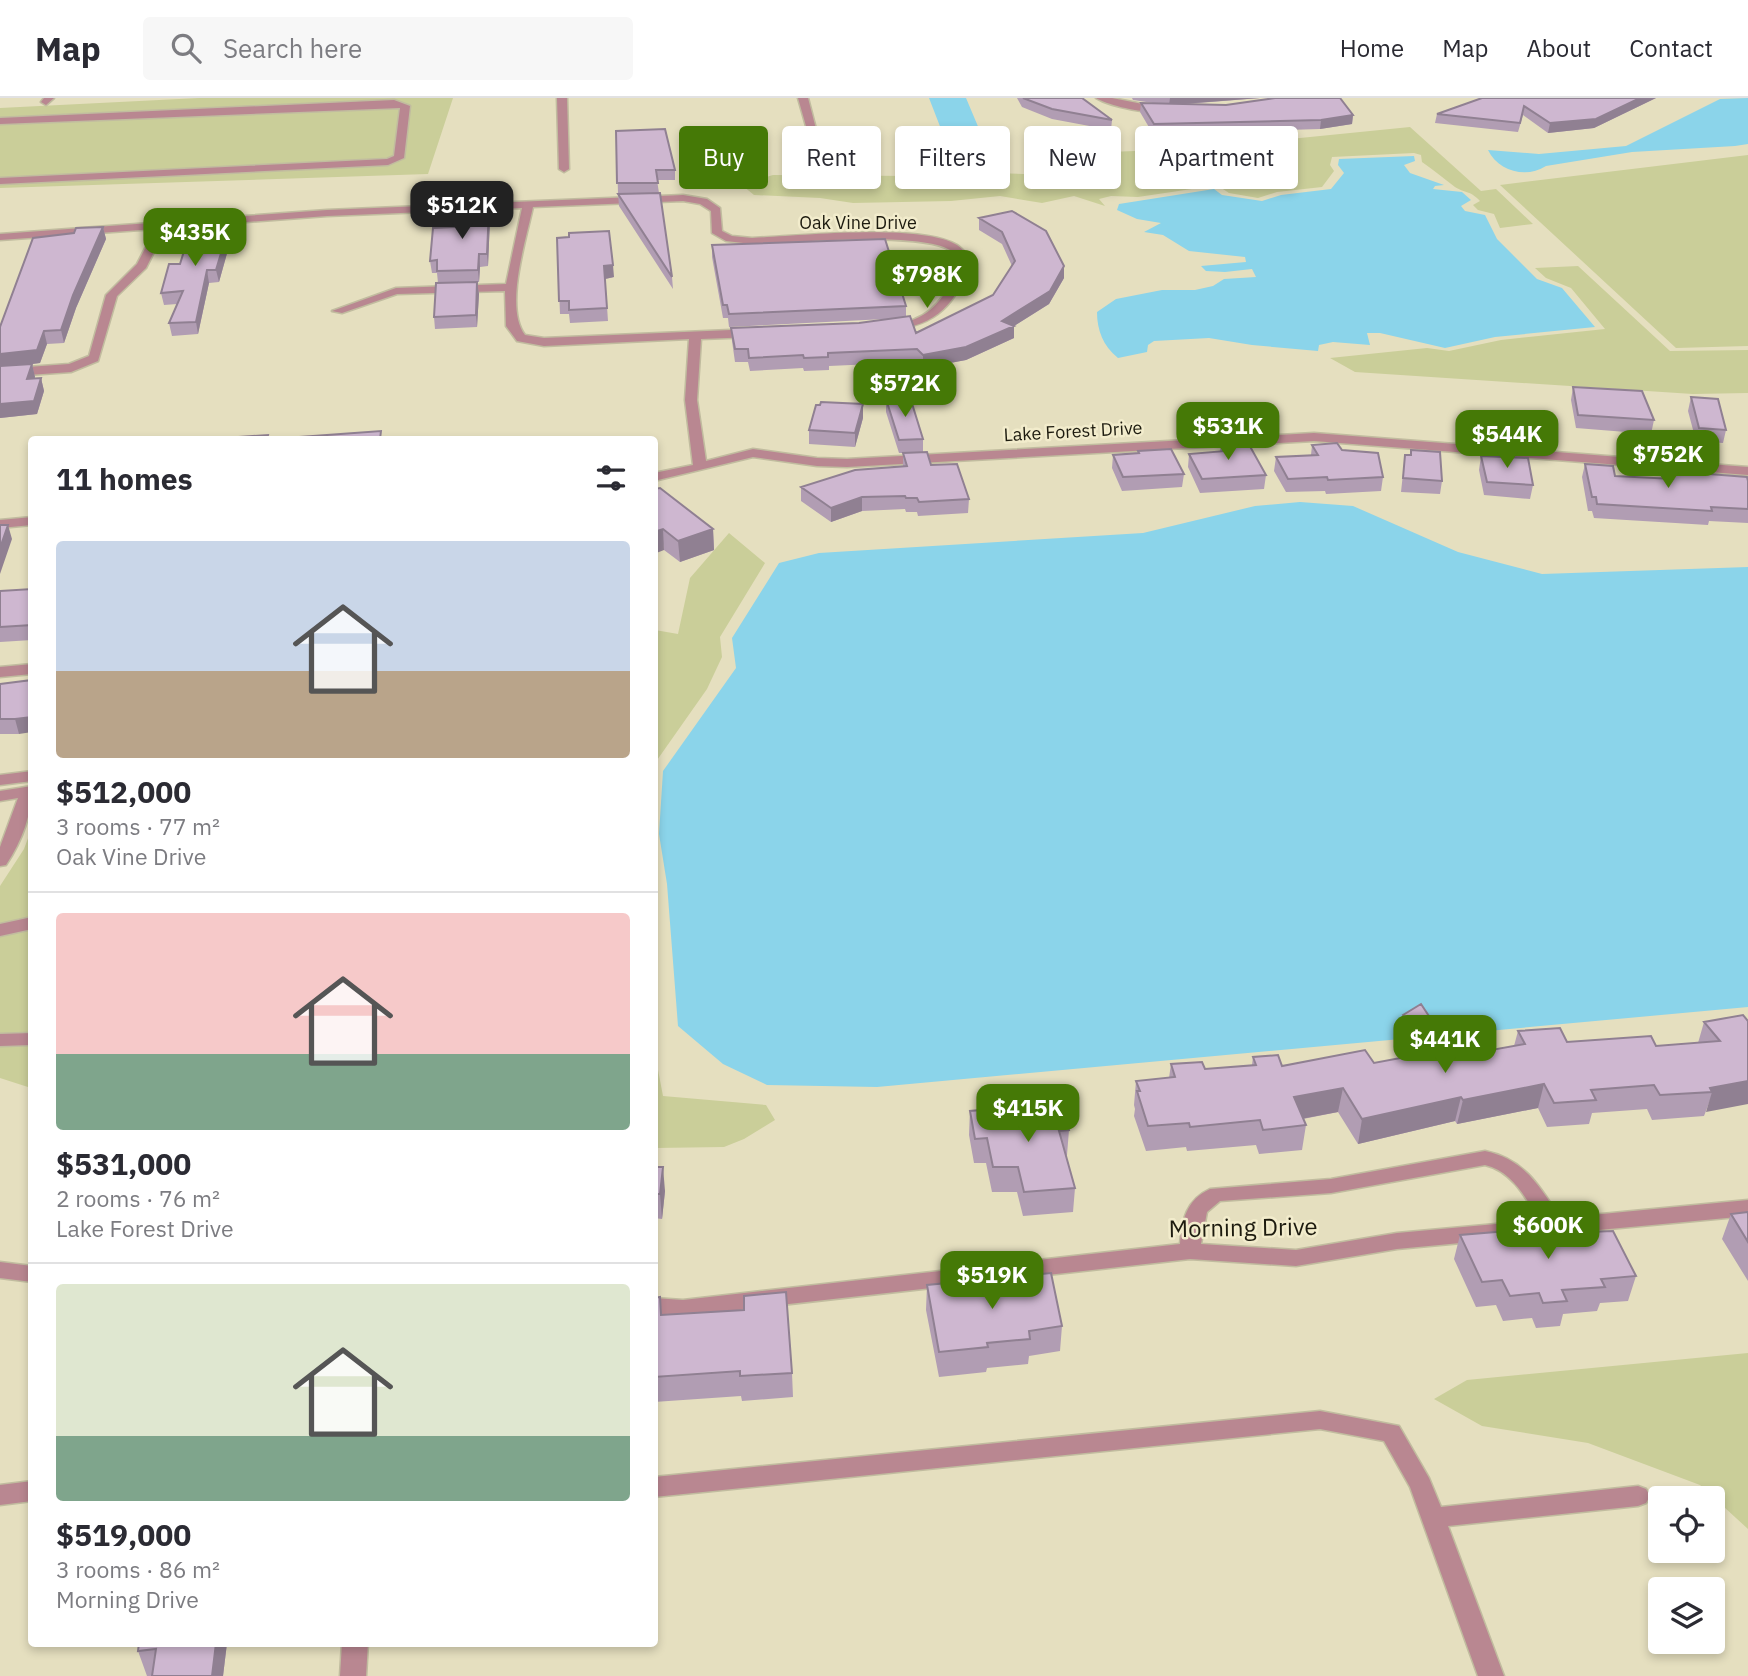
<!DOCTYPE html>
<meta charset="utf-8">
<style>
:root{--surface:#fff;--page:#f7f7f7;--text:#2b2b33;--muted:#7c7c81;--line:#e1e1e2;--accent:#457906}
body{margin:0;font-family:"IBM Plex Sans",sans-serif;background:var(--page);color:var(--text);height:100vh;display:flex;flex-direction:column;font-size:26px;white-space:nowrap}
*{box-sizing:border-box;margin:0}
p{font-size:23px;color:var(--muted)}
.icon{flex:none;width:38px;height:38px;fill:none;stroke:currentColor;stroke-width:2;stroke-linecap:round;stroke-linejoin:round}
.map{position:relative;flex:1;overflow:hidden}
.panel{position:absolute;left:28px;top:338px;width:630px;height:1211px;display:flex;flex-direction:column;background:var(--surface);border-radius:7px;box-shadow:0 4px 10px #0003}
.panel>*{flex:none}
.hud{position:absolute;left:679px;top:28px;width:665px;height:63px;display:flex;gap:14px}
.controls{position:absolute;left:1648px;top:1388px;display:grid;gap:14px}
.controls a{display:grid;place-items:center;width:77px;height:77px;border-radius:7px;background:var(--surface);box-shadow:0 4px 10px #0003;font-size:35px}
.price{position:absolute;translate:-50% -60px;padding:0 16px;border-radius:14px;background:var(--accent);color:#fff;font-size:23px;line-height:46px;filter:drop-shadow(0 2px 4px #0008)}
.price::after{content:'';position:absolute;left:50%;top:42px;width:21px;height:16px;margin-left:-10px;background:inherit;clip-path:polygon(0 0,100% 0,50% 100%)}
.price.current{background:#222;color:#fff}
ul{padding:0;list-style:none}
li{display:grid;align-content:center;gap:14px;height:371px;padding:0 28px}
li+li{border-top:2px solid var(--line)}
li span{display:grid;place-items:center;height:217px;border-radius:7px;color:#555}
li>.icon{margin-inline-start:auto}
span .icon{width:126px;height:126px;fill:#fffc;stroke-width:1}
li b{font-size:30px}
h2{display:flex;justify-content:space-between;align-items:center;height:84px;padding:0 28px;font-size:30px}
.pill{padding:0 24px;border-radius:7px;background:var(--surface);box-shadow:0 4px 10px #0003;font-size:24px;line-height:63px}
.pill.current{background:var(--accent);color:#fff}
header{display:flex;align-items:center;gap:42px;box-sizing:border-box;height:98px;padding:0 35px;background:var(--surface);border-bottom:2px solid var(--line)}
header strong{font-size:33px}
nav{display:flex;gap:38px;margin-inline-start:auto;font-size:24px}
.search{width:490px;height:63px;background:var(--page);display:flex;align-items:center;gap:18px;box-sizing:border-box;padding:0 24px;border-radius:7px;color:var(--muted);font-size:26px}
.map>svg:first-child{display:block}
</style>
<header>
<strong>Map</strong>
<div class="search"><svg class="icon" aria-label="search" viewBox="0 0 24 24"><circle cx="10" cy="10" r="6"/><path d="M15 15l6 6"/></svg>Search here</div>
<nav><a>Home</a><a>Map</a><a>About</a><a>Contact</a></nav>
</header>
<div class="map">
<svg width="1748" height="1578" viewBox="0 0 1748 1578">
<rect width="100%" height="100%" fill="#e5dfbf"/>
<!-- green -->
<path fill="#cace99" d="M199,0h254l-25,76 -428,14v-80z
M1410,29l71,64 15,-2 37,35 -33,4 -6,-14 -16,-4 -5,-5 7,-4c-10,-11 -16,-8 -25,-14 -11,-8 -21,-17 -33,-25l-1,-7 -7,-2 -82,4 -2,8 4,6 -12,16 -45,5 -19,6 -29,-5 -9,-6 -8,-1 -74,11 -27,-1 -12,3 6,7 -31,-10 -32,7 -42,-7 -49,5 -98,2 -33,-5 -66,-3 -11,-9 2,-3 28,-8 139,1 48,-4 95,3v-21l134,-5z
M1748,57v191l-72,2 -176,-163z
M1578,168l92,85 78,-1v43l-55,1 -338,-22 -25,-14 97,-10 22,3 52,-11 104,-11 -34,-41 -25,-10 -11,-10z
M729,435l36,30 -45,74 2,20 -15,32 -52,74v-133l23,4 12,-56z
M31,732v258l-31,-10v-192l24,-37z
M655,956l8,42 103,9 9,15 -31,19 -20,8 -69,1z
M1748,1255v176l-48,-44 -112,-42 -106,-17 -48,-27 33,-19z"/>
<!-- water -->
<path fill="#8bd4ea" d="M929,0h37l19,45 -6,6 -19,1 -12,-3z
M1748,0v46l-13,2 -103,6 -86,14c-20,13 -48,5 -58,-16l51,4 87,-8 94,-47z
M1414,58l1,5 -11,4 6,8 34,12 -9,1 -2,3 29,3 9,8 -10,6 4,5 20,4 12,24 40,40 25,9 33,39 -100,10 -50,11 -65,-15h-13l3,12 -37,-3 -14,3 -1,6 -66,-6 -43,-7 -55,3 -6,4 -1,7 -29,6c-15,-12 -21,-28 -21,-46l19,-13 46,-9h33l18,-4 11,-7 32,-2 -4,-8 -27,3 -19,-1 -5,-5 45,-4 -1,-5 -56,-6 -26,-16 -19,-3 17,-9 -24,-4 -20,-9 2,-6 95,-15 8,6 40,6 19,-6 50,-6 13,-16 -6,-8 1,-6z
M1300,404l53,4 105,46 84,22 206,-7v440l-871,80 -110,-2 -44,-21 -45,-38 -11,-142 -8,-50 4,-63 73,-103 -4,-30 47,-75 40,-10 324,-20 112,-27z"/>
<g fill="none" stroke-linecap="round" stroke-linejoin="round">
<!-- minor casing -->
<g stroke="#c1bc9f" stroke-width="3">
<path id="minor" d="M44,0h10l-8,7 -5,-3z
M557,0h10l2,71 -5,3 -5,-3z
M798,0h10l15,58 -9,-2z
M1096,0h16l56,11c-13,8 -59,-3 -72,-11z
M394,2l16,6 -6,52 -16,7 -388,19v-6l387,-19 7,-3 6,-48 -400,16v-6z
M683,97l24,4 13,9 2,23 10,5 20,2c47,-2 168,-15 205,7 6,4 11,11 16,16 -19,43 -34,64 -82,69l-4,-2v-4c9,-2 20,-1 28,-5 24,-9 37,-36 46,-58 -3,-3 -7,-8 -11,-11 -33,-19 -156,-7 -198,-6l-26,-3 -14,-8 -1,-22 -11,-7 -17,-3 -150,6c-7,33 -29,101 -8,128l19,3 210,-9 6,4 -6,4 -53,2 -4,61 9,61 47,-12 64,9 30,1 467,-26 434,34v8l-434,-34 -467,26 -30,-1 -64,-9 -99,24v-8l39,-8 -8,-65 4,-61 -145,7 -27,-5 -11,-15 -1,-35 -108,3 -55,19 -10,-2 64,-23 110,-4 16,-76 -195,8 -161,12 -20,40 -29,28 -19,65 -27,11 -71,5v-8l69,-5 20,-8 17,-61 31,-31 18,-35 -155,11v-6l327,-24z
M32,419v8l-32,3v-8z
M32,566v10l-32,3v-10z
M32,673v10l-32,4v-10z
M32,688c0,28 -10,55 -26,79l-6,1v-19l18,-49 -18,3v-10z
M32,819v12l-32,7v-12z
M32,935v12l-32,1v-12z
M1485,1053c39,8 55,35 75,67l188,-18v16l-351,33 -101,17 -106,-7 -507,57 -29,-2v-16l29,2 497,-56c2,-24 6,-44 30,-55l121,-10zM1485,1067c27,6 41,33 54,55l-142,13 -101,17 -95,-6 6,-32 13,-11 111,-8z
M0,1164l32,4v16l-32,-4z
M1320,1313l79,15 30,52 12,29 197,-21 8,3 4,7 -4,7 -8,3 -190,20 56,150h-26l-68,-189 -26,-46 -64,-12 -666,68v-20z
M32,1383v20l-32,4v-20z
M342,1545h26l-2,33h-26z"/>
</g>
<!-- minor -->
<use href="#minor" fill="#b98791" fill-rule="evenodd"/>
</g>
<!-- wall -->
<path fill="#b19db3" d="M1017,0h65l30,22 -1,10 -59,-11 -30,-12z
M1132,0h128l-74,6 167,11 -1,9 -32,5 -167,5 -13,-22 1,-9h12l-20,-3z
M1482,0h174l-62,30 -46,5 -25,-18 -5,17 -83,-9 2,-9z
M616,33l59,39v10h-18l2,13 13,84 1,12 -54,-83 -1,-12 38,-1h-38z
M1012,113l52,67 -15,26 -35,22v12l-48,22 -43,8 -6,-6 -88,4v4l-25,1 -1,-3 -53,3 -2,-9h-13l-3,-21 -1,-13 128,-5 26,-4 -156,8 -1,-9h-5l-11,-61v-12l194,61v11l10,16 77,-38 19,-29 -10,-22 -23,-14v-12z
M490,121l-2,47 -8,1 -1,15h-2l2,12 -2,33 -42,2 -1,-12 4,-34 -1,-10h-5l-2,-12 24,-34z
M231,122l2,12 -14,50 -10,1 -11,51 -26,2 -3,-13 8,-19 -13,1 -3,-12 19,-29z
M103,129l3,12 -30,69 -12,35 -17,1 -7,19 -8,1 3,14h6l3,13 -7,23 -37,4 74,-185z
M557,140l57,39 -9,2 3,42 -38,2 -1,-9h-9z
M1573,289l81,33 -3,14 -75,-6 -5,-28z
M1691,299l35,33 -3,13 -27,-2 -8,-30z
M886,301l37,40v13l8,13 38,34 -1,14 -50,3 -1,-4h-11l-1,-3 -43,2 -31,11 -30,-21v-14l102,-20v-14h-4l-13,-41z
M863,320l-8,29 -46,-3v-14z
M1221,345l45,32 -2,14 -64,4 -12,-26 1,-13 31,-2z
M1312,347l30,5 41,27 -2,14 -55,3 -1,-3 -39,1 -12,-21 2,-14 35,-2z
M1411,352l31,31 -2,13 -39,-2 4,-37h5z
M1138,353l46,23 -2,13 -60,4 -10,-23 1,-13 25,-2z
M1481,358l52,29 -3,14 -46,-4 -5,-25z
M1585,366l30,12 54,3 2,-8 77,10v42l-39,-2 -1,4 -114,-7 -2,-7h-4l-6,-34z
M654,391l59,40 1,21 -34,12 -16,-12z
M32,491v51l-32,2v-51z
M32,582l-13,54h-19v-50z
M1403,917l47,33 25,5 39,-7 4,-15 49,11 89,4 42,-3 6,-21 39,-7 -39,101 -52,4 -5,-11 -55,4 -3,11 -42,3 -9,-19 -81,16 -2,-3 -97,23 -20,-32 -35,7 3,6 -4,25 -43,4 -3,-9 -69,6 -1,-4 -40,4 -12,-35 1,-7 -1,-4 2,-24 33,-3 2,-14 34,5 47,-4 1,-8 29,9 92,-3 35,-6 -11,-18z
M970,1013l99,19 -2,25h-1l9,33 -2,24 -50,4 -6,-24h-25l-6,-29h-12l-5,-28z
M654,1069l11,24 -3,28 -8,-1z
M1748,1114v69l-26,-42 9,-25z
M1522,1136l114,42 -8,25 -28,2 -3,8 -34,3 -3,12 -24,2 -4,-10 -29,3 -7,-16 -20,2 -22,-48 6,-24z
M927,1187l135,41 -2,25 -31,5 -1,8 -41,4 -1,4 -47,5 -13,-67z
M660,1199l1,18 131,58 1,24 -51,4 -1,-5 -87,6v-104z
M139,1545h88l-4,33h-76l-9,-25z"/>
<!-- shaded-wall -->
<path fill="#908092" d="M1170,0h90l-91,7z
M1640,0h16l-62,30 -46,5 2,-10z
M1353,17l-1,9 -32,5 1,-9z
M489,110l1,11 -2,47 -1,-12z
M231,122l2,12 -14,50 -3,-12z
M103,129l3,12 -30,69 -12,35 -3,-13 12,-35z
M479,156l1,13 -1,15 -1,-12z
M613,167l1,12 -9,2 3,42 -4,-55z
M1064,168v12l-15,26 -35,22v12l-48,22 -43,8v-13l79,-34z
M207,172l2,13 -11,51 -2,-12z
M477,184l2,12 -2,33 -1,-12z
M44,233l3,13 -7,19 -8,1 3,13 -5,15 -3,-13 -27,-12v-13z
M41,280l3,13 -7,23 -37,4v-14z
M863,306v14l-8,29v-14z
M862,399v14l-31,11v-14z
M8,427l4,14 -12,35v-26z
M663,431l1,21 -10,4v-22z
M713,431l1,21 -34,12 -2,-21z
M32,619v15l-13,2 -4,-15z
M1748,983v23l-42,8 6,-20 -2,-4z
M1544,986l-6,24 -81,16 6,-24z
M1343,990l-5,24 -48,9 4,-24z
M1461,999l-6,24 -97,23 4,-25z
M663,1069l2,24 -3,28 -2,-25z
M216,1545h11l-4,33h-11z"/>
<!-- building -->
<path fill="#ceb7d0" stroke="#908092" stroke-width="2" d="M1023,0h59l30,22 -60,-11z
M1275,0h65l13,17 -32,5 -167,4 -13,-21 85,2z
M1482,0h158l-44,21 -46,4 -26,-17 -4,17 -83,-9z
M665,31l10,41h-19l2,13h-41l-1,-52z
M660,95l12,84 -54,-83z
M489,110l-2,46h-8l-1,16 -41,1v-11l-7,1 3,-33 21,-1 1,-18z
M1012,113l34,20 18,35 -14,25 -48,30 12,5 -48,21 -43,8 -6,-6 -89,4v4l-24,1 -1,-3 -54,3 -1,-9h-13l-4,-21 128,-5 51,-7 6,17 77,-38 22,-34 -13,-29 -23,-14z
M231,122l-15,50h-9l-11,52 -27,1 14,-32 -22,2 8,-29h11l13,-42z
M103,129l-30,68 -12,35 -17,1 -7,19 -37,4v-27l33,-89 41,-5 2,-5z
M609,133l4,34 -9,1 3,42 -38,2v-9h-10l-2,-63 12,-1v-4z
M885,141l21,67 -177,8 -2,-9h-4l-11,-60z
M477,184l-1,33 -42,2 2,-34z
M32,266l-5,15 14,-1 -7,23 -34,3v-38z
M1573,289l69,4 12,29 -76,-5z
M910,299l13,42 -24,1 -13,-41z
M1691,299l27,2 8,31 -27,-2z
M821,304l42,2 -8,29 -46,-3 7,-25h4z
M381,333l-1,8h-80v-2z
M268,337l-1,4h-42v-1z
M1247,343l19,34 -64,4 -13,-25 37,-3 -5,-8z
M1337,345l5,7 36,3 5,24 -55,3 -1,-3 -39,2 -12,-22 42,-2 -6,-10z
M1171,351l13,25 -61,3 -10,-22 26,-2 -1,-2z
M1411,352l29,2 2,29 -39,-3 2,-23h6z
M927,354l4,13 26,-1 12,35 -50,3 -2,-4h-11l-1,-2 -43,1 -31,11 -30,-21 54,-17 52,-4 -4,-13z
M1481,358l47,2 5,27 -46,-3z
M1585,366l28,2 2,10 58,3 -2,-8 76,6 1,4v28l-37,-2 1,4 -115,-7 -1,-7h-4z
M660,390l53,41 -35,12 -15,-12 -9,3v-43z
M0,427h8l-8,23z
M32,491v36l-32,2v-36z
M32,582v37l-17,2h-15v-35z
M1421,906l29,44 19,-4 6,9 50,-9 -7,-13 42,-3 7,14 84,-6 5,10 64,-5 -16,-19 39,-7 5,6v60l-38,7 2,4 -52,3 -6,-10 -63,5 5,10 -42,3 -10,-19 -81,16 -2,-3 -99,22 -19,-31 -49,9 12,28 -43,5 -3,-10 -70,7 -1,-4 -41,3 -11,-35h3l-4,-10 39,-4 -4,-13 31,-2 3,7 51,-4 -3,-8 25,-2 4,11 83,-16 9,13 53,-10 -24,-38z
M1062,1005l7,27 -10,1 16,57 -51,4 -6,-25h-25l-6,-29 -12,1 -5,-28z
M654,1069h9l-3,27h-6z
M1748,1114v30l-17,-28z
M1520,1132l2,4h17l74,-3 23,45 -35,3 4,8 -43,3 5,11 -24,2 -4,-10 -29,3 -8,-16 -20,2 -22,-47z
M1051,1175l11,53 -33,5 1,8 -43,4 1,4 -49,5 -12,-67z
M786,1194l6,81 -52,3v-5l-86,6v-79l6,-1 1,18 83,-5v-14z
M139,1545h77l-4,33h-60l4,-27 -18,2z"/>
<g text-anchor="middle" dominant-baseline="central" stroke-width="5" stroke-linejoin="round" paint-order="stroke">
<!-- far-street labels -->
<g font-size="18" fill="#1d1b0f" stroke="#f2eccc">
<text x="858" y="124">Oak Vine Drive</text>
<text transform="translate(1073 333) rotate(-3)">Lake Forest Drive</text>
</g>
<!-- near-street labels -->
<g font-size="24" fill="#1d1b0f" stroke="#f2eccc">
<text transform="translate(1243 1129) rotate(-1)">Morning Drive</text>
</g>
</g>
</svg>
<div class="controls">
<a><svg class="icon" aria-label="locate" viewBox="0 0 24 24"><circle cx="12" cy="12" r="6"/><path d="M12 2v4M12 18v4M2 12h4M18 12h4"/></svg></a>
<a><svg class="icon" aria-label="layers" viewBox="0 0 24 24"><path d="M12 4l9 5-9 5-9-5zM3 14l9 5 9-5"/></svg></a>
</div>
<b class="price current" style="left:462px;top:143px">$512K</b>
<b class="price" style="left:195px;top:170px">$435K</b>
<b class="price" style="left:927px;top:212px">$798K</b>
<b class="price" style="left:905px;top:321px">$572K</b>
<b class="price" style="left:1228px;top:364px">$531K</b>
<b class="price" style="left:1507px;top:372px">$544K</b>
<b class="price" style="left:1668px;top:392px">$752K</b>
<b class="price" style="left:1445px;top:977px">$441K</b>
<b class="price" style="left:1028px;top:1046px">$415K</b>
<b class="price" style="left:1548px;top:1163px">$600K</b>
<b class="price" style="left:992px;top:1213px">$519K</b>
<div class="hud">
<a class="pill current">Buy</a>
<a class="pill">Rent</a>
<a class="pill">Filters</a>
<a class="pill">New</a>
<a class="pill">Apartment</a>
</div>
<section class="panel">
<h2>11 homes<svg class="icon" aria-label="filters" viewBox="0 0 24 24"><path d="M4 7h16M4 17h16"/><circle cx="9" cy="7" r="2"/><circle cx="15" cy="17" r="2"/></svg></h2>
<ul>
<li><span style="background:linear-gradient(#c9d6e8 60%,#b9a48a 0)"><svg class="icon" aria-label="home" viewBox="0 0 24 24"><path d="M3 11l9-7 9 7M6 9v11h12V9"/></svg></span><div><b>$512,000</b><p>3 rooms · 77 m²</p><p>Oak Vine Drive</p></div></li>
<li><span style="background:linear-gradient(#f6c9c9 65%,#7fa58c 0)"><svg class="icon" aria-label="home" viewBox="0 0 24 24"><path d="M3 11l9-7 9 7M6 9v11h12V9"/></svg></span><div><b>$531,000</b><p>2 rooms · 76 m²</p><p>Lake Forest Drive</p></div></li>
<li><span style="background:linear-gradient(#dfe7d0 70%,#7fa58c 0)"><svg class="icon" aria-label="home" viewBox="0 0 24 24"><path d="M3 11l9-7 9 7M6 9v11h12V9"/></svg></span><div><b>$519,000</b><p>3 rooms · 86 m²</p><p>Morning Drive</p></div></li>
</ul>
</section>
</div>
